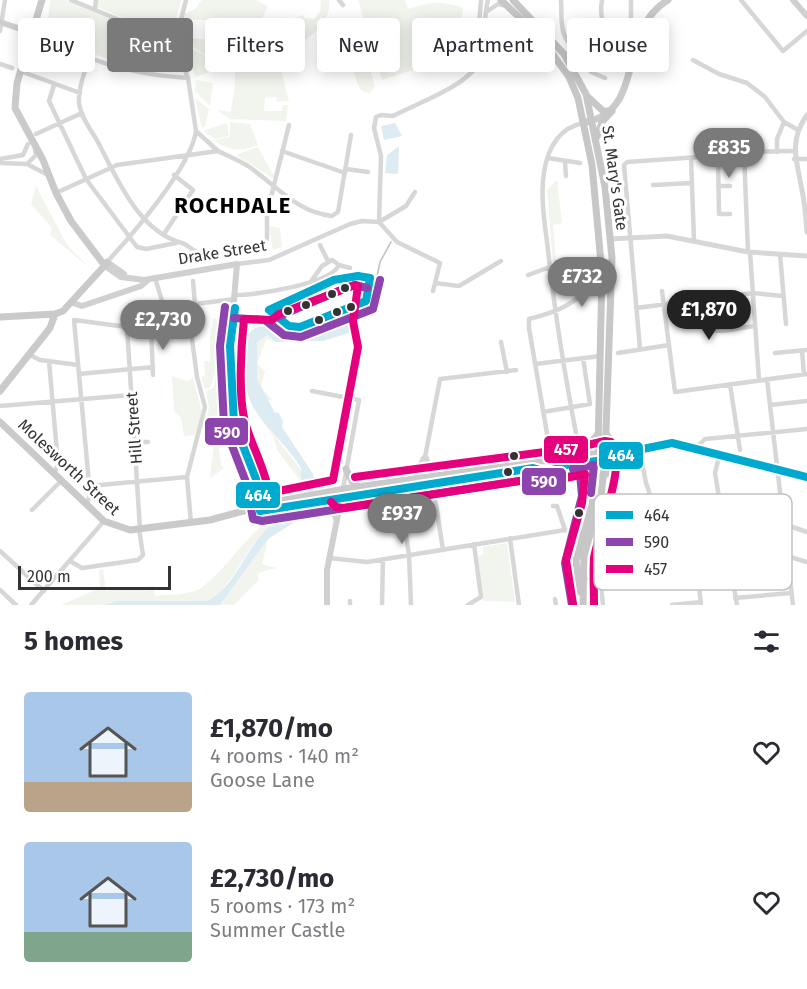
<!DOCTYPE html>
<meta charset="utf-8">
<style>
:root{--surface:#fff;--page:#f7f7f7;--text:#2b2b33;--muted:#7c7c81;--accent:#7a7a7a}
body{margin:0;font-family:"Fira Sans",sans-serif;background:var(--page);color:var(--text);height:100vh;display:flex;flex-direction:column;font-size:22px;white-space:nowrap}
*{box-sizing:border-box;margin:0}
p{font-size:20px;color:var(--muted)}
.icon{flex:none;width:33px;height:33px;fill:none;stroke:currentColor;stroke-width:2;stroke-linecap:round;stroke-linejoin:round}
.map{position:relative;height:605px;overflow:hidden}
.drawer{display:flex;flex-direction:column;background:var(--surface);flex:1}
.drawer>*{flex:none}
.hud{position:absolute;left:18px;top:18px;width:771px;height:54px;display:flex;gap:12px}
.scale{position:absolute;left:18px;bottom:15px;width:153px;box-sizing:border-box;padding-left:6px;border:3px solid #333;border-top:0;font-size:16px;line-height:21px;white-space:nowrap;color:#333;-webkit-text-stroke:4px #fff;paint-order:stroke}
.price{position:absolute;translate:-50% -51px;padding:0 14px;border-radius:21px;background:var(--accent);color:#fff;font-size:20px;line-height:39px;filter:drop-shadow(0 2px 3px #0008)}
.price::after{content:'';position:absolute;left:50%;top:36px;width:18px;height:14px;margin-left:-9px;background:inherit;clip-path:polygon(0 0,100% 0,50% 100%)}
.price.selected{background:#222;color:#fff}
ul{padding:0;list-style:none}
li{display:flex;align-items:center;gap:18px;height:150px;padding:0 24px}
li span{display:grid;place-items:center;flex:none;width:168px;height:120px;border-radius:6px;color:#555}
li>.icon{margin-inline-start:auto}
span .icon{width:72px;height:72px;fill:#fffc;stroke-width:1}
li b{font-size:26px}
h2{display:flex;justify-content:space-between;align-items:center;height:72px;padding:0 24px;font-size:26px}
.chip{padding:0 21px;border-radius:6px;background:var(--surface);box-shadow:0 3px 15px #0003;font-size:21px;line-height:54px}
.chip.selected{background:var(--accent);color:#fff}
.map>svg:first-child{display:block}
</style>
<div class="map">
<svg width="807" height="605" viewBox="0 0 807 605">
<rect width="100%" height="100%" fill="#fff"/>
<!-- green -->
<path fill="#f1f5ed" d="M50,0h15l100,41 8,7 2,6 -46,6 -6,4 -41,-14 -35,-19z
M98,0h83l-8,32 -7,5 -69,-30z
M202,0h54l12,6 -9,19 18,11 18,-18 9,-3v3l10,1 6,-7 1,-12h8c4,31 -37,42 -49,67l9,34 -12,1 -1,-5 -11,1 -1,13h18l1,-6h5l-2,16 -56,-2 -13,-9 14,2c2,-17 6,-28 3,-47l-4,-1 2,-32 -6,-1 1,-7 -5,-3 -39,-2 1,-5 11,-5z
M358,0h47l3,9c24,-7 32,-9 55,-1l-3,27 5,10 -4,8 -5,-2 -3,6 -71,23z
M354,26l4,4 7,21 -16,4 -6,-21 6,-7z
M181,37l29,3 4,10 -11,4z
M181,44l25,12 13,-6 -4,20 -19,7z
M369,67l6,19 -5,7c-12,0 -13,-12 -16,-22z
M196,80l17,3 -3,23 -15,-15z
M195,98l14,11 -4,17 -3,2z
M230,122l20,2 8,21c-19,7 -29,6 -45,-5l17,-3z
M227,123l2,13 -14,3 -12,-8z
M258,147l16,29 -1,2 -37,-23z
M557,180l5,43 -9,2 3,37 -3,1 -6,-73z
M36,186l31,59 23,23 -40,-33 2,-7 -21,-24z
M269,226l11,2 2,19 -9,3z
M354,312l-2,6 -13,6 -1,-3 -9,3 1,4 -25,5 -15,-1c-10,-9 -25,-7 -37,-4l-5,-7 -8,-1 3,-3h24l23,11h12l12,-1z
M213,319h5l-2,19 9,5 -4,3 -10,41 -6,2 -4,-12 4,-1 -1,-15h6v-24z
M267,335l9,7 -10,-3 -9,25 8,7 -4,16 12,14 -6,-1 -10,-21v-37l2,-4z
M226,347l1,23h-5l-1,53h4l1,20 4,-1 6,18 -4,-1 -6,-12 -7,1 2,18 3,2 -14,10 4,-34 -2,-4 -9,-4 6,-29 -3,-16 7,-3 10,-38z
M172,376l16,5 5,-3 9,34 -7,23 -11,1 -3,-18 -7,-7z
M258,414l43,56 6,16 -14,3 7,-9 -23,-30 -4,-14z
M292,510c-11,8 -23,15 -31,24 -18,22 -29,53 -54,67h-91l-13,4h-42l39,-17 -1,-18 4,-1 3,22 47,-5 2,10c13,-2 36,-1 46,-8 29,-20 55,-72 91,-78z
M268,539l-6,25 14,4 -18,5v8l-24,24h-14z
M507,543l8,59 -32,-1 -5,-45 5,-1v-8z"/>
<!-- water -->
<path fill="#ddebf3" d="M395,123l7,13 -18,4 -3,-14z
M399,146l-1,28 -13,-1 2,-18z
M352,318l6,12 -35,11 -47,1 -9,-7 -10,7v37l18,34 3,-1 5,9 -1,6 31,47 3,11 -9,1c-4,-33 -50,-59 -59,-91 -4,-13 -3,-43 -1,-57 9,-24 40,-4 59,-5 15,-1 33,-7 46,-15z
M310,508l-11,11 -31,20 -48,66h-117l13,-4h91c44,-24 39,-84 103,-93z"/>
<g fill="none" stroke-linecap="round" stroke-linejoin="round">
<!-- river -->
<path stroke="#ddebf3" stroke-width="9" d="M299,510l10,-18 -4,-19"/>
<!-- minor -->
<path stroke="#d7d7d7" stroke-width="4.5" d="M71,0l104,43
M339,0l4,5
M481,0l-2,25 4,7
M561,0c1,10 -1,24 3,34 8,25 34,13 45,-1
M602,0c-5,28 10,35 33,44
M741,0l42,51 24,-20
M95,9l1,-9
M486,12l12,-8 9,2
M627,26l4,-8v-18
M0,31l5,-31
M33,33c20,7 39,18 60,26 31,12 62,17 95,19
M585,50l6,22 14,6
M90,58c-5,12 -12,31 -11,45 2,15 13,28 20,41 19,37 40,87 83,99 7,2 11,10 20,10l3,-5
M693,60l26,14 28,9 18,14 19,25 14,8
M0,64l12,4
M20,71l60,22
M54,85l-5,16 37,78 51,68 9,2 30,-6
M36,134l46,-21
M218,151c10,5 20,9 30,15 28,19 48,46 84,50l6,-4 13,-77
M282,151l63,22
M744,152l4,100
M777,152v-13l7,-17
M718,157l1,57h11
M548,158l32,5
M691,158l3,82
M0,159l23,-4 5,-11
M794,159h13
M565,162l1,14
M0,163l27,1 21,11
M27,164l9,-9 -1,-5
M346,169l22,3
M653,185l39,-2
M718,186h12
M56,193l61,-28 101,-14 -22,-20 -8,-53 -13,-35 11,-43
M231,204l36,9
M379,222l2,-66 -7,-28 2,-11 5,-2 12,1c24,-13 79,-31 87,-57 6,-19 3,-40 8,-59
M379,222l18,20 43,21 -7,28
M379,222l27,-16 9,-14
M164,234l29,-44 -19,-15
M267,239v-26l22,-88
M320,245l8,16
M750,252l9,128
M780,254l6,70
M107,262c25,-27 84,-95 89,-131
M237,264l32,-4 81,-36 12,-3 17,1
M339,265l11,3
M528,275l22,-8
M155,278l12,39
M193,281l2,23
M435,283l24,3 42,-25
M662,291l13,101 132,-18
M236,295c20,0 95,-11 103,-30l-7,-5 -10,6 -10,14
M705,298l4,32 14,1 31,-5
M188,308l9,69 8,30 -18,70 4,46
M636,308l117,-15 30,3
M127,327l13,202
M151,327l2,48
M501,342l6,30
M640,349l-16,-184 3,-3 101,-7 6,-3 60,-1
M802,351l2,23
M618,353l51,-8
M775,353l32,-3
M30,355l10,5 38,5
M49,361l9,103 -3,8
M535,364l66,-8
M79,374l74,-7
M767,379l26,226
M730,384l10,66
M312,391l47,9 -16,89
M770,405l37,-4
M0,406l131,-11
M543,412l47,-8 -7,-46
M135,442h13
M697,447l8,-8 102,-10
M579,449c-13,-67 -24,-132 -31,-199 -3,-25 -8,-53 -4,-78 4,-24 15,-44 39,-49
M720,453l-5,20 22,132
M551,457l-22,-129v-9c24,-6 50,-15 63,-37
M427,458l2,8 10,8
M421,478l19,-99 76,-9
M413,482v-6l11,-19
M89,486l98,-9
M434,491l9,59
M400,495l9,60 2,50
M87,505l3,-11 -16,-174 53,7h24l22,-14 22,-9 40,-5
M553,506h4l8,24
M32,510l29,-29
M784,524l23,8
M653,533l9,19 1,18
M589,537l6,10 8,5
M510,538l9,67
M0,551l44,40
M592,556l70,-27 -16,-46 -5,-26
M329,558l38,4 198,-32 19,5
M70,561l12,7 56,-8 5,-5 -4,-26
M697,566l4,39
M600,578l3,27
M589,579l198,-23 20,6
M0,590l16,15
M735,598l56,-5
M555,599l1,6
M31,605l73,-84
M350,605v-4
M382,605l1,-46
M468,605l13,-8 -7,-53
M672,605l29,-3"/>
<!-- tertiary -->
<path stroke="#d7d7d7" stroke-width="5" d="M807,115c-19,26 -10,47 -5,75 3,14 4,28 5,42
M610,239l57,-3 81,16 59,4"/>
<!-- secondary -->
<path stroke="#d0d0d0" stroke-width="6" d="M793,0l14,16
M0,22l33,11
M107,262l17,12
M105,266l16,11 23,3 93,-16 -7,82 4,73 22,60 4,32
M73,303l9,3 59,-20 7,-6
M322,501l9,7 5,10
M327,605v-35l16,-81"/>
<!-- primary -->
<path stroke="#cacaca" stroke-width="7" d="M42,0l-25,83 -2,25 28,52 13,33 15,28 34,45
M586,122c61,-12 30,-91 82,-122
M0,317l55,-3 8,-3 44,-48
M0,391l50,-63 5,-14
M0,422l104,99 26,9 80,-10 70,-19 70,-13 322,-45 48,10 87,24
M579,457l19,-23
M346,469l6,12 7,6
M603,476l29,-20
M251,513l282,-45 14,4 19,-7 46,-6 19,-7"/>
<!-- trunk -->
<path stroke="#c7c7c7" stroke-width="7" d="M501,0l41,39 27,38 9,21 14,67 10,109 -4,175 -6,56 -16,56 4,31
M513,0l51,54 22,40 19,93 7,71 -7,201 -4,37 -17,60 -1,49
M587,96l16,15h9
M597,137l5,-15 10,-11
M606,434l14,16
M586,462l6,16"/>
<!-- tram -->
<path stroke="#bebebe" stroke-width="1.5" d="M370,311l10,-49 11,-20"/>
<!-- bus-1 casing -->
<g stroke="#fff" stroke-width="12">
<path id="bus-1" d="M358,276l12,2 -4,23 -66,26 -11,-1 -20,-16 65,-30z
M235,308l-5,38 4,77 22,56 4,32 273,-43 14,4 19,-7 46,-6 21,-8 39,-8 135,34"/>
</g>
<!-- bus-2 casing -->
<g stroke="#fff" stroke-width="12">
<path id="bus-2" d="M225,307l-5,39 4,79 22,57 7,37 9,2 270,-42 15,3 33,-8 2,22 -17,67 7,42
M277,317l71,-30 7,-2 12,3
M234,318l31,2 19,15 17,2 72,-28 7,-29
M573,469l21,-4 -3,28"/>
</g>
<!-- bus-3 casing -->
<g stroke="#fff" stroke-width="12">
<path id="bus-3" d="M355,285l3,1 -5,35 5,26 -25,133 -64,13c-4,-25 -17,-46 -24,-71 -7,-26 -4,-76 -1,-103l28,1 7,-6z
M355,477l220,-29 30,-7 6,1c18,16 -14,94 -17,116 -1,16 0,32 0,47
M331,502l5,5 7,1 190,-29 23,1 29,-6 -3,29 -16,57 7,44"/>
</g>
<!-- bus-1 -->
<use href="#bus-1" stroke="#00a9ce" stroke-width="8"/>
<!-- bus-2 -->
<use href="#bus-2" stroke="#8e44ad" stroke-width="8"/>
<!-- bus-3 -->
<use href="#bus-3" stroke="#e5007d" stroke-width="8"/>
</g>
<!-- markers -->
<g fill="#333" stroke="#fff" stroke-width="2">
<circle cx="345" cy="288" r="5"/>
<circle cx="332" cy="294" r="5"/>
<circle cx="306" cy="305" r="5"/>
<circle cx="351" cy="307" r="5"/>
<circle cx="288" cy="311" r="5"/>
<circle cx="337" cy="312" r="5"/>
<circle cx="319" cy="320" r="5"/>
<circle cx="514" cy="456" r="5"/>
<circle cx="508" cy="472" r="5"/>
<circle cx="579" cy="513" r="5"/>
</g>
<g text-anchor="middle" dominant-baseline="central" stroke-width="6" stroke-linejoin="round" paint-order="stroke">
<!-- street labels -->
<g font-size="16" fill="#333" stroke="#fff">
<text transform="translate(615 178) rotate(82)">St. Mary's Gate</text>
<text transform="translate(222 252) rotate(-9)">Drake Street</text>
<text transform="translate(134 428) rotate(-94)">Hill Street</text>
<text transform="translate(69 467) rotate(43)">Molesworth Street</text>
</g>
<!-- district labels -->
<g font-size="22" font-weight="bold" letter-spacing="1.5" fill="#000" stroke="#fff">
<text x="233" y="205">ROCHDALE</text>
</g>
</g>
<!-- legend -->
<rect x="594" y="494" width="198" height="96" rx="9" fill="#fff" stroke="#c2c2c2" stroke-width="1.5"/>
<rect x="606" y="511" width="27" height="8" fill="#00a9ce"/>
<rect x="606" y="538" width="27" height="8" fill="#8e44ad"/>
<rect x="606" y="565" width="27" height="8" fill="#e5007d"/>
<g font-size="16" fill="#333">
<text x="644" y="521">464</text>
<text x="644" y="548">590</text>
<text x="644" y="575">457</text>
</g>
<g stroke="#fff" stroke-width="2">
<rect x="204" y="417" width="45" height="29" rx="6" fill="#8e44ad"/>
<rect x="543" y="435" width="46" height="29" rx="6" fill="#e5007d"/>
<rect x="598" y="441" width="46" height="29" rx="6" fill="#00a9ce"/>
<rect x="521" y="467" width="46" height="29" rx="6" fill="#8e44ad"/>
<rect x="235" y="481" width="46" height="28" rx="6" fill="#00a9ce"/>
</g>
<g font-size="16" text-anchor="middle" font-weight="bold" fill="#fff">
<text x="227" y="438">590</text>
<text x="566" y="455">457</text>
<text x="621" y="461">464</text>
<text x="544" y="487">590</text>
<text x="258" y="501">464</text>
</g>
</svg>
<div class="scale">200 m</div>
<b class="price" style="left:729px;top:179px">£835</b>
<b class="price" style="left:582px;top:308px">£732</b>
<b class="price selected" style="left:709px;top:341px">£1,870</b>
<b class="price" style="left:163px;top:351px">£2,730</b>
<b class="price" style="left:402px;top:545px">£937</b>
<div class="hud">
<a class="chip">Buy</a>
<a class="chip selected">Rent</a>
<a class="chip">Filters</a>
<a class="chip">New</a>
<a class="chip">Apartment</a>
<a class="chip">House</a>
</div>
</div>
<section class="drawer">
<h2>5 homes<svg class="icon" aria-label="filters" viewBox="0 0 24 24"><path d="M4 7h16M4 17h16"/><circle cx="9" cy="7" r="2"/><circle cx="15" cy="17" r="2"/></svg></h2>
<ul>
<li><span style="background:linear-gradient(#a9c7e8 75%,#b9a48a 0)"><svg class="icon" aria-label="home" viewBox="0 0 24 24"><path d="M3 11l9-7 9 7M6 9v11h12V9"/></svg></span><div><b>£1,870/mo</b><p>4 rooms · 140 m²</p><p>Goose Lane</p></div><svg class="icon" aria-label="heart" viewBox="0 0 24 24"><path d="M12 20l-8-8c-3-5 5-10 8-4 3-6 11-1 8 4z"/></svg></li>
<li><span style="background:linear-gradient(#a9c7e8 75%,#7fa58c 0)"><svg class="icon" aria-label="home" viewBox="0 0 24 24"><path d="M3 11l9-7 9 7M6 9v11h12V9"/></svg></span><div><b>£2,730/mo</b><p>5 rooms · 173 m²</p><p>Summer Castle</p></div><svg class="icon" aria-label="heart" viewBox="0 0 24 24"><path d="M12 20l-8-8c-3-5 5-10 8-4 3-6 11-1 8 4z"/></svg></li>
</ul>
</section>
